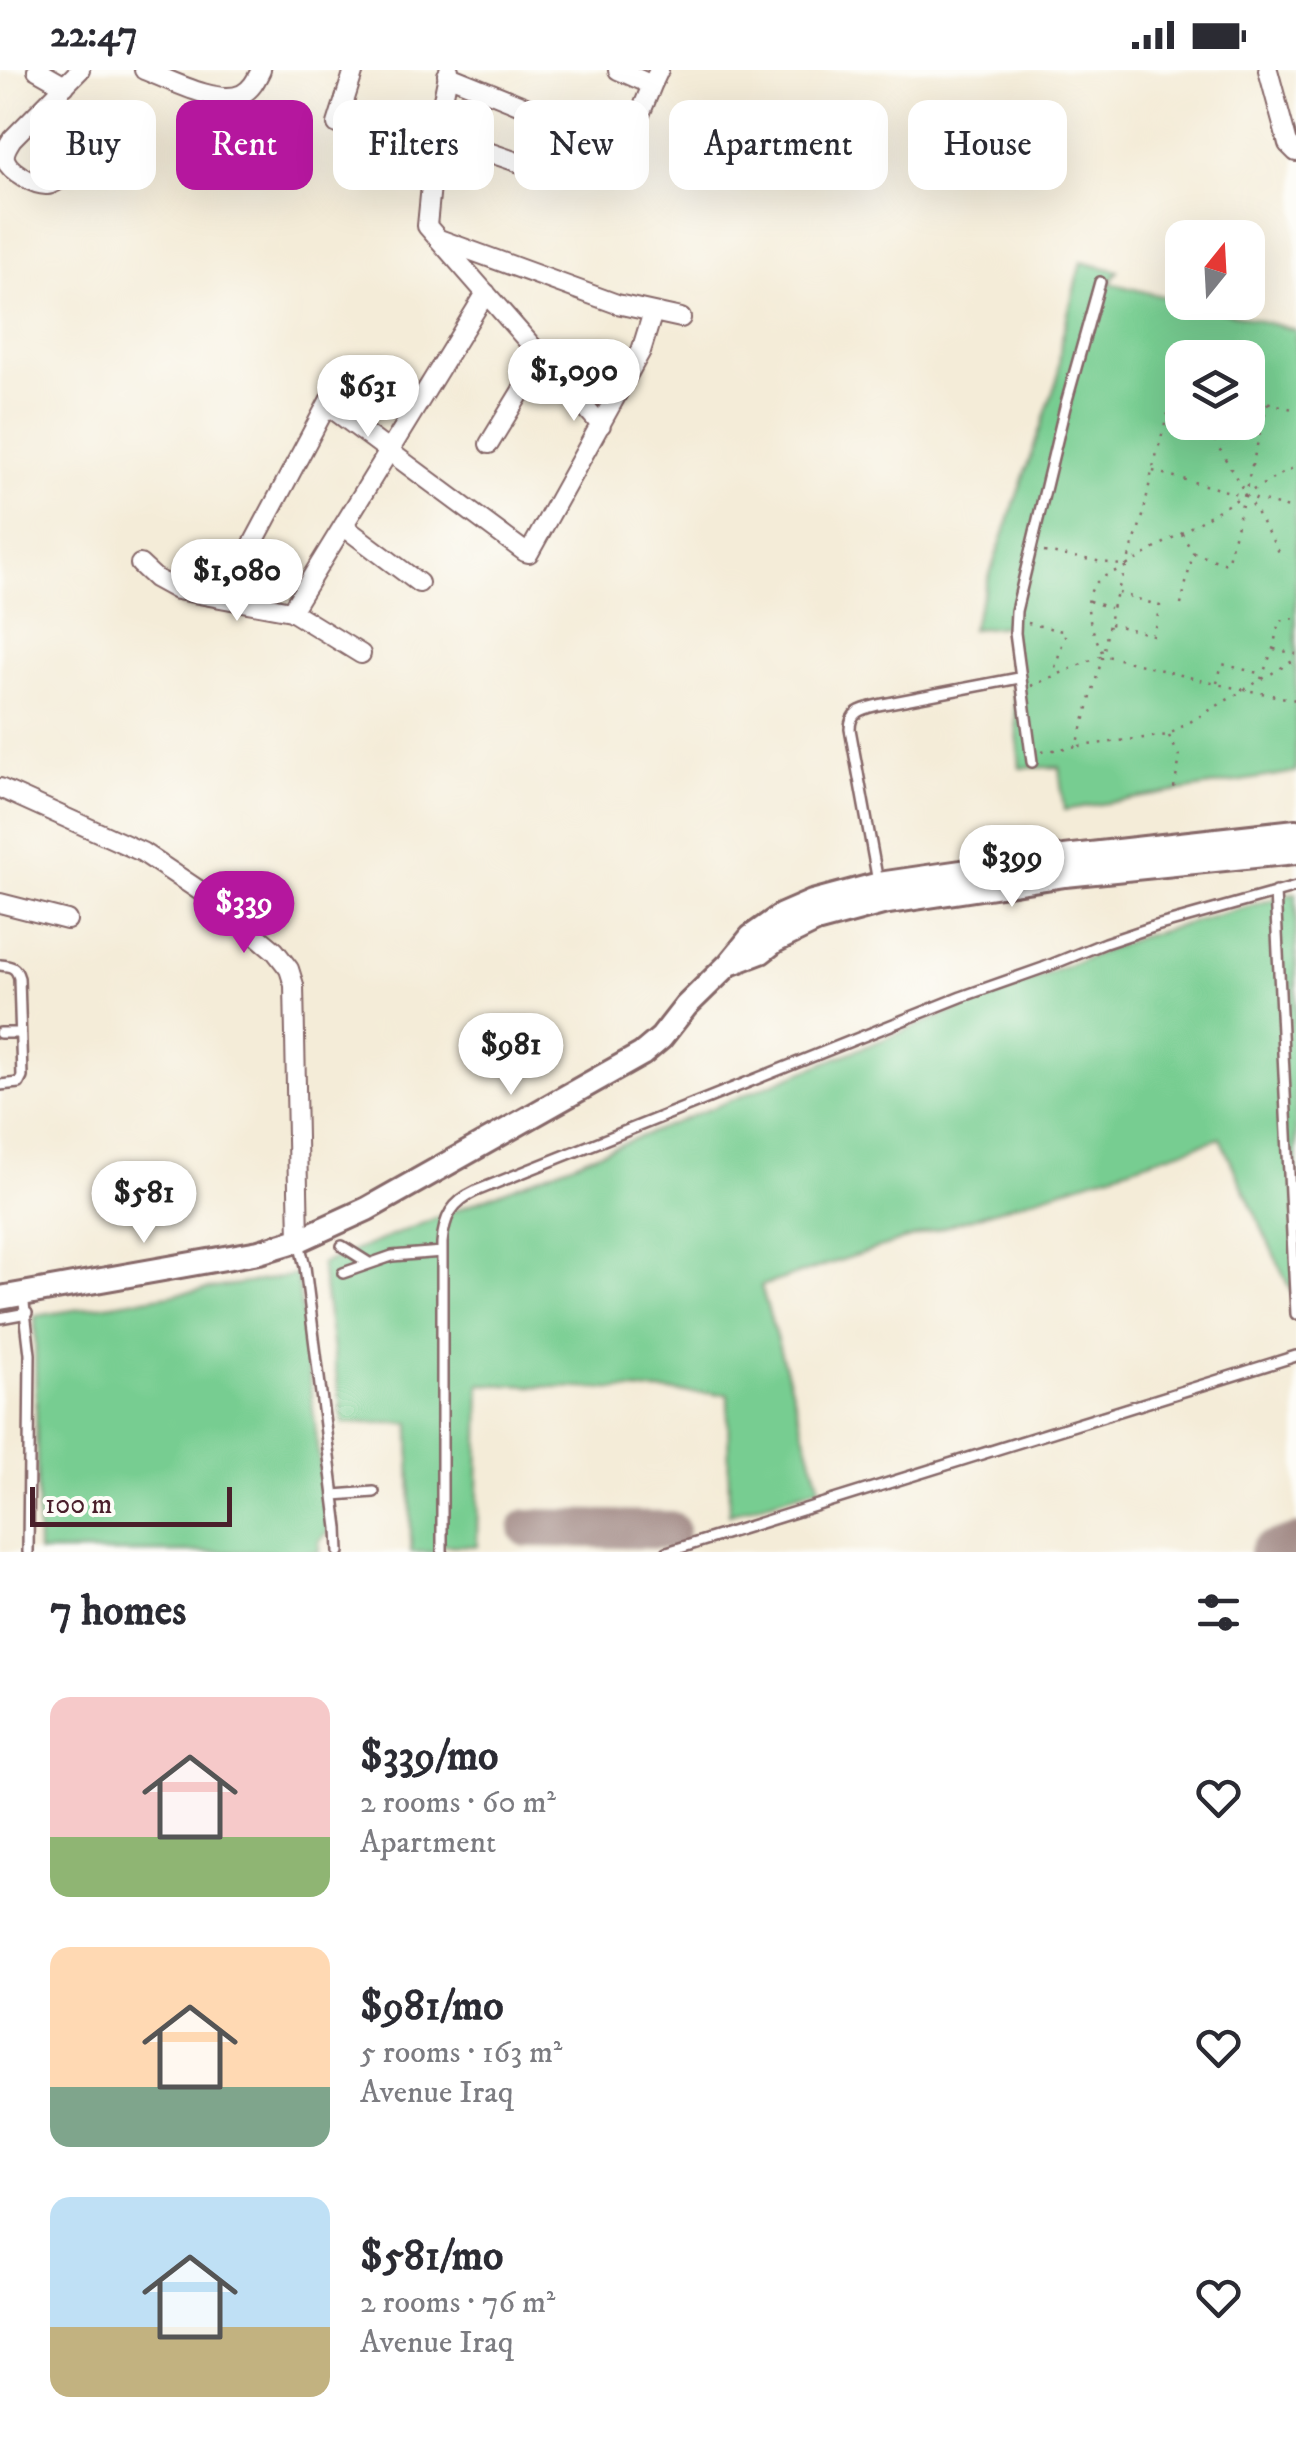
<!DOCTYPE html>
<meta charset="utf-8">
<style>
:root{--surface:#fff;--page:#f7f7f7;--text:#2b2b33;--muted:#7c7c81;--accent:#b5179e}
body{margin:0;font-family:"IM FELL DW Pica",serif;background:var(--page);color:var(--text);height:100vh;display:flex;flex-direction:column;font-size:38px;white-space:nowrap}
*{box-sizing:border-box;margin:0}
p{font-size:32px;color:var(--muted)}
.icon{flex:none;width:55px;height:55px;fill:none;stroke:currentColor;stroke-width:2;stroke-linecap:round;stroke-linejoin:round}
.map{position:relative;height:1482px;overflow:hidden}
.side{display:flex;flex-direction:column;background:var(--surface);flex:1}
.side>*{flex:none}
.hud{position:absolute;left:30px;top:30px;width:1238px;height:90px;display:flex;gap:20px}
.needle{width:65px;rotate:18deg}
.tools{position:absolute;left:1165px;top:150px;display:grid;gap:20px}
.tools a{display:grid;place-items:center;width:100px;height:100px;border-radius:20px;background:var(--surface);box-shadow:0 10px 40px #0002;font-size:50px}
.scale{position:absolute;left:30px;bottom:25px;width:202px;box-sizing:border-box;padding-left:10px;border:5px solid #4a1f2b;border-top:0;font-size:28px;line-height:35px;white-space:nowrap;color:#4a1f2b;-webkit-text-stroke:8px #fdfcf7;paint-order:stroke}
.price{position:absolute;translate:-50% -85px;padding:0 22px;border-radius:35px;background:#fff;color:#222;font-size:32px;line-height:65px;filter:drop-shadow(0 2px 5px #0008)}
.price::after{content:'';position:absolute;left:50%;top:60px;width:30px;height:22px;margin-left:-15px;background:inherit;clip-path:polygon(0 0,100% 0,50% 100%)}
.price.current{background:var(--accent);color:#fff}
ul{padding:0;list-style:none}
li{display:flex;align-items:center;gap:30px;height:250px;padding:0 50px}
li span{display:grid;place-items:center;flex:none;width:280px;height:200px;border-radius:20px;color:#555}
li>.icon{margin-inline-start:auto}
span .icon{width:120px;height:120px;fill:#fffc;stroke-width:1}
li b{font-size:42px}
h2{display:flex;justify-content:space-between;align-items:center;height:120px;padding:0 50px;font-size:42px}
.chip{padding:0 35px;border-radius:20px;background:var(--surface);box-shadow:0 10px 40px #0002;font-size:35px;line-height:90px}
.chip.current{background:var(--accent);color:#fff}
.status{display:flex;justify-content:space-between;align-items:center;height:70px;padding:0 50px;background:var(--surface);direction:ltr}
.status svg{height:28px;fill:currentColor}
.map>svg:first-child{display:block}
</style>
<div class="status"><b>22:47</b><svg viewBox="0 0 49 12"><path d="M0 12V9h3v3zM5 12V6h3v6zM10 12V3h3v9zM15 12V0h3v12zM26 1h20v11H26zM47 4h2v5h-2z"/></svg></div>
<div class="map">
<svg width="1296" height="1482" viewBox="0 0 1296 1482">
<rect width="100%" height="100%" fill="#fdfcf7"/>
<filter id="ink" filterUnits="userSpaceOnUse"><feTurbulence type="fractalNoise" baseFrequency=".01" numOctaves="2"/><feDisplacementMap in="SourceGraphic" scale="20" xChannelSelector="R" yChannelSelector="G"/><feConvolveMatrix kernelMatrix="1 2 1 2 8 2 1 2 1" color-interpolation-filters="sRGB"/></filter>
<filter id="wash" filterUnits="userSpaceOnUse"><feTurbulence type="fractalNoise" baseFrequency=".0048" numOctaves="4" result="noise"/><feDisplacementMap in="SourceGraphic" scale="40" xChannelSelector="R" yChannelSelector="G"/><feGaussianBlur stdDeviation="2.25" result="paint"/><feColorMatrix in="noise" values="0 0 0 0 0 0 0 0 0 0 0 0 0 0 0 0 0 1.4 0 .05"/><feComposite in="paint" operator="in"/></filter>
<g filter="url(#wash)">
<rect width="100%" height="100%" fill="#f4ecd8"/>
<!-- green -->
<path fill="#77cd91" stroke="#60765e" stroke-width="2.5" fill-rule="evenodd" d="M1081,192l37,9 -8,12 186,47v442l-232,38 -5,-43 -39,1 -12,-142 -37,3 87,-252 3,-35zM1182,288h66v64h-66z
M1296,823v409l-76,-164 -459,148 59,201 -91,27 -1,-120 -248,-10 -3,162 -40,-1 -1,7h-25l-1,-129h-67l-22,-159 816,-326z
M297,1205l31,257 -9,9v11h-281l-3,-236z"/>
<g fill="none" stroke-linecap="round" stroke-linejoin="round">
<!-- taxiway -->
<path stroke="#9f8682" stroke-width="38" d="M528,1458l142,2
M1268,1482l28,-9"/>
</g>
</g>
<g filter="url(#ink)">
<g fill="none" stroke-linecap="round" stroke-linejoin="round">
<!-- lane casing -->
<g stroke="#866768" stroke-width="14">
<path id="lane" d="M1032,692l-17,-129 1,-22 49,-204 35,-125
M878,812l-28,-153c0,-18 12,-20 28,-24l141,-27
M1275,822l21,422
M0,895c11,1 16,2 19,13l3,99 -3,6 -19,2
M0,963h20
M299,1172l6,25 33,261 1,24
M342,1176l27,17
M343,1203l49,-17 50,-4
M23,1225l7,59 -2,198
M0,1248l27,-5
M334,1425l40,-3
M442,1482v-309c2,-26 10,-41 34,-52l485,-194 82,-29 62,-25 51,-17 140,-39
M667,1482l629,-196"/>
</g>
<!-- street casing -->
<g stroke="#866768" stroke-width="22">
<path id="street" d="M37,0l28,16
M80,0l-68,69c-4,7 -10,14 -6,22 4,10 29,25 41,24 14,-1 39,-31 49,-41
M144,0c24,9 74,36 98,24 10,-5 14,-14 19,-24
M449,0l-13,64 -9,92 174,199
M618,0l34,15 7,-15
M1268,0l20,74 8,8
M447,5l153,62 21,5 11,-8 20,-49
M337,54l17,-54
M436,64l107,37
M439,169l178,65 64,14
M327,335l198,147 4,1 112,-202 12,-39
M489,374l53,-87
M343,456l76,57
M140,494l15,14 22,12 114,21 70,43
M224,528l114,-214
M291,541l195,-318
M0,718l142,64 73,49 60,50 14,18 5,16 5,255
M0,833l67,17"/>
</g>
<!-- secondary casing -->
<g stroke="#866768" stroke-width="28">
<path id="secondary" d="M732,893l29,-11 14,-11 41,-20 67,-18 182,-28 231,-23
M0,1228l259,-46 40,-12 68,-31 275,-155 19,-16 25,-32 43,-42 22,-27 31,-22 30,-13 67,-18 185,-27 232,-26"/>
</g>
<!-- path -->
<path stroke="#866768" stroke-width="2.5" stroke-dasharray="2.5 8" stroke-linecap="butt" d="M1182,308l-4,-1 4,7
M1248,327l48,13
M1204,352l75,130
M1153,401l143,39
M1044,482l82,14 118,-71 52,-29
M1193,483l34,11 41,-162
M1089,531l21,7
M1181,535l12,-52 -11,-19
M1028,553l38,9 -13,42
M1110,554l43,11 7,-29 -41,-13
M1274,579l22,5
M1102,582c-9,-21 -23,-48 -6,-69 6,-7 20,-12 29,-16
M1261,609l12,-30 6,-28 17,-3
M1217,613l5,-19 40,10
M1031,616l72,-31 113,29 80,16
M1169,666l11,22 -6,30
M1079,676l89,-11 128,-76
M1042,682l35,-6 26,-91 9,-47 31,-92 9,-45 26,-94"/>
<!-- lane -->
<use href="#lane" stroke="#fff" stroke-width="9"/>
<!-- street -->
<use href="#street" stroke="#fff" stroke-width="18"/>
<!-- secondary -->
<use href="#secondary" stroke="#fff" stroke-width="22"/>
</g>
</g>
</svg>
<div class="tools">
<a><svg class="needle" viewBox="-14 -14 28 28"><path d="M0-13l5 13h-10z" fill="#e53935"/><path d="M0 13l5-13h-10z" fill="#7c7c81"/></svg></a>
<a><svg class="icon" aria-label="layers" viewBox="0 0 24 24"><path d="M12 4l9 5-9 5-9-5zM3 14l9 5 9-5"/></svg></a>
</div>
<div class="scale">100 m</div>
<b class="price" style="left:574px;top:354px">$1,090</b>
<b class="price" style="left:368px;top:370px">$631</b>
<b class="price" style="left:237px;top:554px">$1,080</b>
<b class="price" style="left:1012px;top:840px">$399</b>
<b class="price current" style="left:244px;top:886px">$339</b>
<b class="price" style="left:511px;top:1028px">$981</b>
<b class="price" style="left:144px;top:1176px">$581</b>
<div class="hud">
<a class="chip">Buy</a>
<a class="chip current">Rent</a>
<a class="chip">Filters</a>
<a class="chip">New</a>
<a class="chip">Apartment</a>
<a class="chip">House</a>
</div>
</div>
<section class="side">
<h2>7 homes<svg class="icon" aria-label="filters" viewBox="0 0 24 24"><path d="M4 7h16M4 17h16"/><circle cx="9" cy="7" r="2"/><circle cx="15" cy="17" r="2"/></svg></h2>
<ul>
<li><span style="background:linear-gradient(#f6c9c9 70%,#8fb573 0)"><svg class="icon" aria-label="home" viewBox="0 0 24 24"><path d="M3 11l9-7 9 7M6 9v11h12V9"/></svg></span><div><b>$339/mo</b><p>2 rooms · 60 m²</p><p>Apartment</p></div><svg class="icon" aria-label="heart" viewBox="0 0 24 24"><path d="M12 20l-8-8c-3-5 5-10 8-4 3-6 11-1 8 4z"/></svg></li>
<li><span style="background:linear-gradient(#ffd9b3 70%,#7fa58c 0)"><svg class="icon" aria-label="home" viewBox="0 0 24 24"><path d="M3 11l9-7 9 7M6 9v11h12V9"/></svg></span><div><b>$981/mo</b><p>5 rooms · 163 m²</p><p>Avenue Iraq</p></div><svg class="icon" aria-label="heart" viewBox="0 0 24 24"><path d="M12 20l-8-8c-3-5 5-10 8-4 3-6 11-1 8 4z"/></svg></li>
<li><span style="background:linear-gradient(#bfe0f5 65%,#c2b280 0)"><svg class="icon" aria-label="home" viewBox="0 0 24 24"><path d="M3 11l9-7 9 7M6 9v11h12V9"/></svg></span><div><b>$581/mo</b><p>2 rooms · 76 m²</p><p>Avenue Iraq</p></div><svg class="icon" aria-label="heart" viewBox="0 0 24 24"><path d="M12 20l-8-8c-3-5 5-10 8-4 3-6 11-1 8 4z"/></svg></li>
</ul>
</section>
